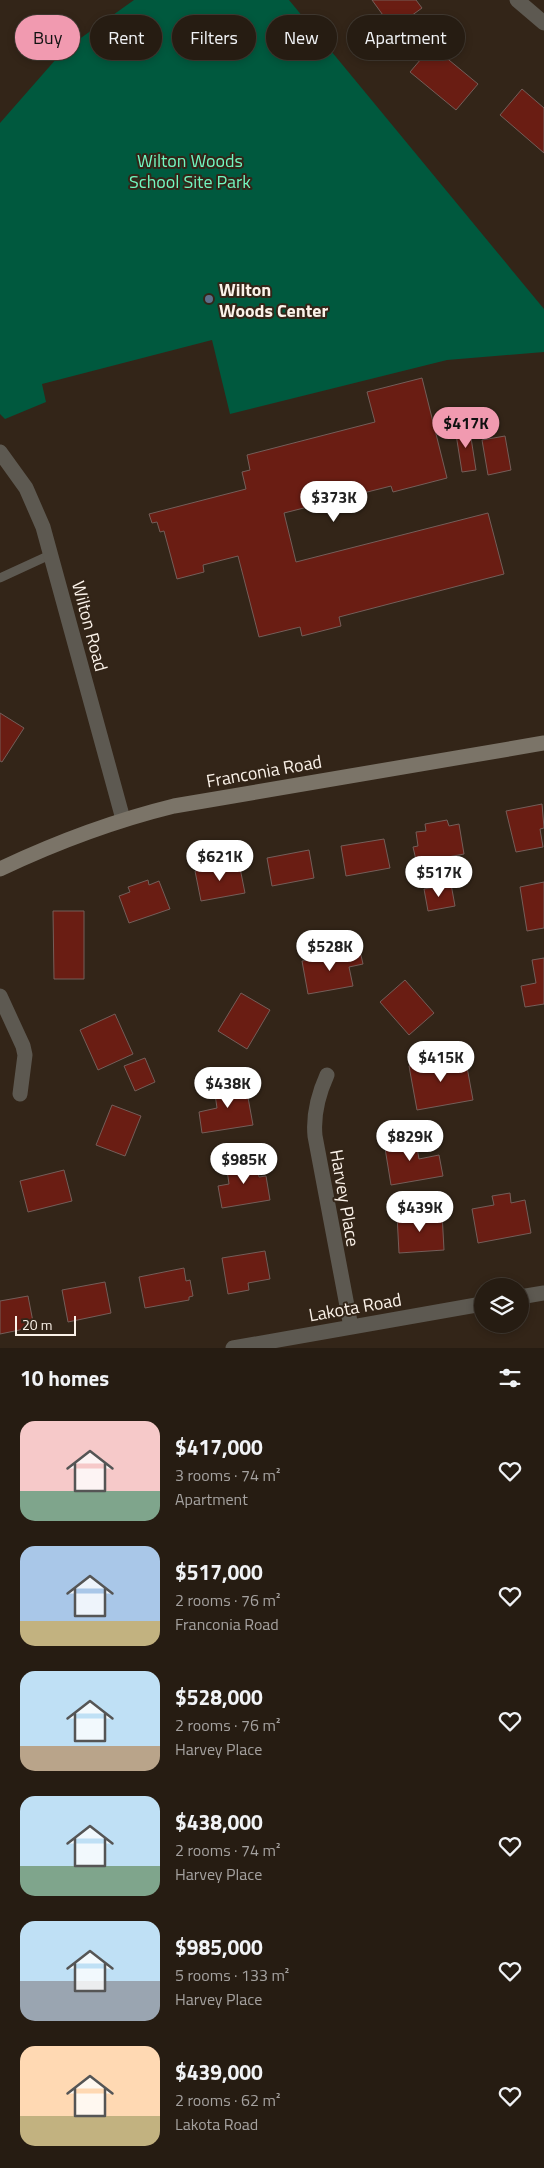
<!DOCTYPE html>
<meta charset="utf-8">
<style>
:root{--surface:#261c12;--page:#322920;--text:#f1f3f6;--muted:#a4a19f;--line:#423a32;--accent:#f19ab0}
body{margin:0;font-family:"Titillium Web",sans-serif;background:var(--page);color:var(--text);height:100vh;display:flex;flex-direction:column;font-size:19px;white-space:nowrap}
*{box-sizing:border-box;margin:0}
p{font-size:16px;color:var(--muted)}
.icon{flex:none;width:28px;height:28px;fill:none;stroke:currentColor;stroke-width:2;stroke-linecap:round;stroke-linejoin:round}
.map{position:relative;height:1348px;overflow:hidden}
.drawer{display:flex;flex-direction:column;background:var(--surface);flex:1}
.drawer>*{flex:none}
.top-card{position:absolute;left:15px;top:15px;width:515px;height:45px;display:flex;gap:10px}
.buttons{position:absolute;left:474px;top:1278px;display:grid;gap:10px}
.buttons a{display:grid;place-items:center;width:55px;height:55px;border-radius:50%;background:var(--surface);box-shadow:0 2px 8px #0003,0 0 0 1px var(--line);font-size:25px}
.scale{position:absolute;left:15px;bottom:12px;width:61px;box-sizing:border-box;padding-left:5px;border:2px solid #fbf2e9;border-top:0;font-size:14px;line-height:18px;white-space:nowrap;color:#fbf2e9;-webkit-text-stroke:4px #332518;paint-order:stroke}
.price{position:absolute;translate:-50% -42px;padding:0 11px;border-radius:18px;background:#fff;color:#222;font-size:16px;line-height:32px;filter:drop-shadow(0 1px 2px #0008)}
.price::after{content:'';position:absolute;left:50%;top:30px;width:15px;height:11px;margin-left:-8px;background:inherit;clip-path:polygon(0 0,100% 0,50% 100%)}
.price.active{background:var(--accent);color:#111}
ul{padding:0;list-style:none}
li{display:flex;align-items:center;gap:15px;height:125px;padding:0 20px}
li span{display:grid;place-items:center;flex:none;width:140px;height:100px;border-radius:15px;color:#555}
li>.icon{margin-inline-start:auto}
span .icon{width:60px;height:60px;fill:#fffc;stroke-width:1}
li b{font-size:21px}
h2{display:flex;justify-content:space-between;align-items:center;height:60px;padding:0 20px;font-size:21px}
.pill{padding:0 18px;border-radius:22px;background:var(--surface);box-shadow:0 2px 8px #0003,0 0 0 1px var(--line);font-size:18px;line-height:45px}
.pill.active{background:var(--accent);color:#111}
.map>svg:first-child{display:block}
</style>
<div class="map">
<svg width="544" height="1348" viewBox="0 0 544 1348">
<rect width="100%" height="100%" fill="#332518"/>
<!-- green -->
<path fill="#00593e" d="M134,0h155l255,309v43l-97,8 -217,54 -18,-74 -170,44 4,18 -41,17 -5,-5v-291l64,-73z"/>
<!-- building -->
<path fill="#6a1d13" stroke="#745e59" d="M372,0h44l6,8 -29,21z
M432,46l46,38 -22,26 -46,-38z
M522,89l22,19v45l-44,-38z
M422,378l25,100 -54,14 -2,-6 -107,27 12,49 192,-49 16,61 -165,43 2,9 -39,10 -2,-9 -41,10 -21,-81 -35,9 1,7 -27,7 -13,-48 -4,1 -3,-10 -5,1 -3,-9 97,-25 -4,-17 8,-2 -3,-15 128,-33 -8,-30z
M469,425l7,45 -14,2 -7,-44z
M505,436l6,34 -23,5 -6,-35z
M0,713l24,15 -22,34 -2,-1z
M542,804l2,24 -4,1 3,18 -27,5 -10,-41z
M447,820l2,6 10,-2 5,30 -43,8v-3l-5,1 -3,-13 5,-1 -2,-14 10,-1 -1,-7z
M384,839l6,29 -44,8 -5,-30z
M309,850l5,28 -42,8 -5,-28z
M239,863l6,30 -44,8 -6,-30z
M148,880l1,5 10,-4 11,28 -41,14 -10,-27 11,-4 -2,-5z
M544,882v46l-17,3 -7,-44z
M451,884l4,22 -27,5 -4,-22z
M53,911h31v68h-30z
M360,951l3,13 -14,3 4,19 -45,8 -6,-33z
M544,958v46l-19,3 -4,-21 15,-3 -4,-23z
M405,980l29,33 -25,22 -29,-33z
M241,993l29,17 -23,39 -29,-18z
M115,1014l18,40 -35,16 -18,-40z
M465,1056l8,44 -56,10 -8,-44z
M145,1058l10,24 -20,9 -11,-25z
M245,1081l8,44 -51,8 -3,-21 18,-4 -3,-21z
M112,1105l29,11 -16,40 -29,-11z
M415,1136l4,23 20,-4 4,21 -52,9 -7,-43z
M255,1158l4,19 7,-1 4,24 -48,8 -4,-22 11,-2 -3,-21z
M64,1170l8,31 -44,11 -8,-31z
M510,1193l1,10 14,-3 6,33 -53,10 -6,-34 22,-4 -2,-9z
M442,1213l2,37 -45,3 -2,-38z
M265,1251l5,28 -22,4 1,7 -21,4 -6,-36z
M184,1268l2,13 4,-1 3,16 -4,1v3l-44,8 -6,-31z
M105,1282l6,31 -43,9 -6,-32z
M28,1296l6,31 -34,7v-33z"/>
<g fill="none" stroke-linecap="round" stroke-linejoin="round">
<!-- service -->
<path stroke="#5d5951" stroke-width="9" d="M0,578l52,-24"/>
<!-- minor -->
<path stroke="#5d5951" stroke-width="15" d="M517,0l27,23
M0,996l23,50 2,9 -5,39
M327,1075c-9,20 -14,40 -12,61l36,191
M520,1297l24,-4
M233,1348l249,-44"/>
<!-- tertiary -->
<path stroke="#5d5951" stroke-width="15" d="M0,452l26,36 17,39 80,292"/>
<!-- secondary -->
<path stroke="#7b7468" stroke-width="15" d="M0,869c57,-27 113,-48 174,-63l370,-63"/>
</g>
<!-- markers -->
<circle fill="#5c6f8a" stroke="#332518" stroke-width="2" cx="209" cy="299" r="5"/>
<g text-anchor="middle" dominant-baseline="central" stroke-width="4" stroke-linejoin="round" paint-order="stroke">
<!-- park labels -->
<g font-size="18" fill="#72f7c0" stroke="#332518">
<text x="190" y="160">Wilton Woods<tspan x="190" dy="21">School Site Park</tspan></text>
</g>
<!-- poi labels -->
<g font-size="18" font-weight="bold" fill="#fbf2e9" stroke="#332518" text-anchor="start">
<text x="219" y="289">Wilton<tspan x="219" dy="21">Woods Center</tspan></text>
</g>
<!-- street labels -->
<g font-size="18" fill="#fbf2e9" stroke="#332518">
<text transform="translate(90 626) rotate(75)">Wilton Road</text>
<text transform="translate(264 771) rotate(-10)">Franconia Road</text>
<text transform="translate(345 1198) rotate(80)">Harvey Place</text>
<text transform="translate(355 1307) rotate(-10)">Lakota Road</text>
</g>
</g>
</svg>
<div class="buttons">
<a><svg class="icon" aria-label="layers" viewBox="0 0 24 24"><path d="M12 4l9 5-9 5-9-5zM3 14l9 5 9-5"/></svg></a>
</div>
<div class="scale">20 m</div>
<b class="price active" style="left:466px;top:449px">$417K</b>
<b class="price" style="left:334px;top:523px">$373K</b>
<b class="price" style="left:220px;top:882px">$621K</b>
<b class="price" style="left:439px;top:898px">$517K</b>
<b class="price" style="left:330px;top:972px">$528K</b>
<b class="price" style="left:441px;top:1083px">$415K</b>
<b class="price" style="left:228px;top:1109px">$438K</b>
<b class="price" style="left:410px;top:1162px">$829K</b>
<b class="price" style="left:244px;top:1185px">$985K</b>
<b class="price" style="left:420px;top:1233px">$439K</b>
<div class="top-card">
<a class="pill active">Buy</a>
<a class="pill">Rent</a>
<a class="pill">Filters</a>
<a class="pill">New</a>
<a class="pill">Apartment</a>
</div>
</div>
<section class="drawer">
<h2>10 homes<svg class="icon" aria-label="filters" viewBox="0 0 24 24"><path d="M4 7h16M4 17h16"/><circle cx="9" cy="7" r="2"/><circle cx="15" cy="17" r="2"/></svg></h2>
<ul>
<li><span style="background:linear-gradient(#f6c9c9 70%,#7fa58c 0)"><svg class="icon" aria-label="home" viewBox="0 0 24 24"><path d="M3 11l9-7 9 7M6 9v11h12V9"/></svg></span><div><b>$417,000</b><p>3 rooms · 74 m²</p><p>Apartment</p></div><svg class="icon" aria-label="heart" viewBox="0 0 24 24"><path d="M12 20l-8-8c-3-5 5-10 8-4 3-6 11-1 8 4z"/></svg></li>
<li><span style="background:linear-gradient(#a9c7e8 75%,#c2b280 0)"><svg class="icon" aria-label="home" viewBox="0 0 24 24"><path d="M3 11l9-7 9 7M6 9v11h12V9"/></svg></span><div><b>$517,000</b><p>2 rooms · 76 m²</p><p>Franconia Road</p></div><svg class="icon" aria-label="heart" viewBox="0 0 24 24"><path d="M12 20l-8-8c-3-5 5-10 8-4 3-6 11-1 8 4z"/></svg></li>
<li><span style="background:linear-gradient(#bfe0f5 75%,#b9a48a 0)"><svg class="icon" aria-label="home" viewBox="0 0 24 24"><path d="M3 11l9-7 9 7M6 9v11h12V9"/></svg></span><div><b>$528,000</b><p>2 rooms · 76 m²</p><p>Harvey Place</p></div><svg class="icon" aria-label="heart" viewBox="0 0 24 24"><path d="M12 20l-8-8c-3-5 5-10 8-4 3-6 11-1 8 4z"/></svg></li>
<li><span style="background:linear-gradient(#bfe0f5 70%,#7fa58c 0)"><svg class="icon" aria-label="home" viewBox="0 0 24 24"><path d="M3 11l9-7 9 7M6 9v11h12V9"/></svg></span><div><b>$438,000</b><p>2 rooms · 74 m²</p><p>Harvey Place</p></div><svg class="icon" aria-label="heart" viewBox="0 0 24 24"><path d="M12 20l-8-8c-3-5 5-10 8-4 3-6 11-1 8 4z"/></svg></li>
<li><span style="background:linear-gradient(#bfe0f5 60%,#9aa5b1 0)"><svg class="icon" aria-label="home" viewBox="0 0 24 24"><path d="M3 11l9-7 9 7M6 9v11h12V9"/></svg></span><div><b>$985,000</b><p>5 rooms · 133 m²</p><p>Harvey Place</p></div><svg class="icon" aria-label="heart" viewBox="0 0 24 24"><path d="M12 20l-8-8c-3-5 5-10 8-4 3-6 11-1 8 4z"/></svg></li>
<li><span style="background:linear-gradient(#ffd9b3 70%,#c2b280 0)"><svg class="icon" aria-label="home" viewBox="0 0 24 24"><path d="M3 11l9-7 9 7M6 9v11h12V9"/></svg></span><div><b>$439,000</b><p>2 rooms · 62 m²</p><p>Lakota Road</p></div><svg class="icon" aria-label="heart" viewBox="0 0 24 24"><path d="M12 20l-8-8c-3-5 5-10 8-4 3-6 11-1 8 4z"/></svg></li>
</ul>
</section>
